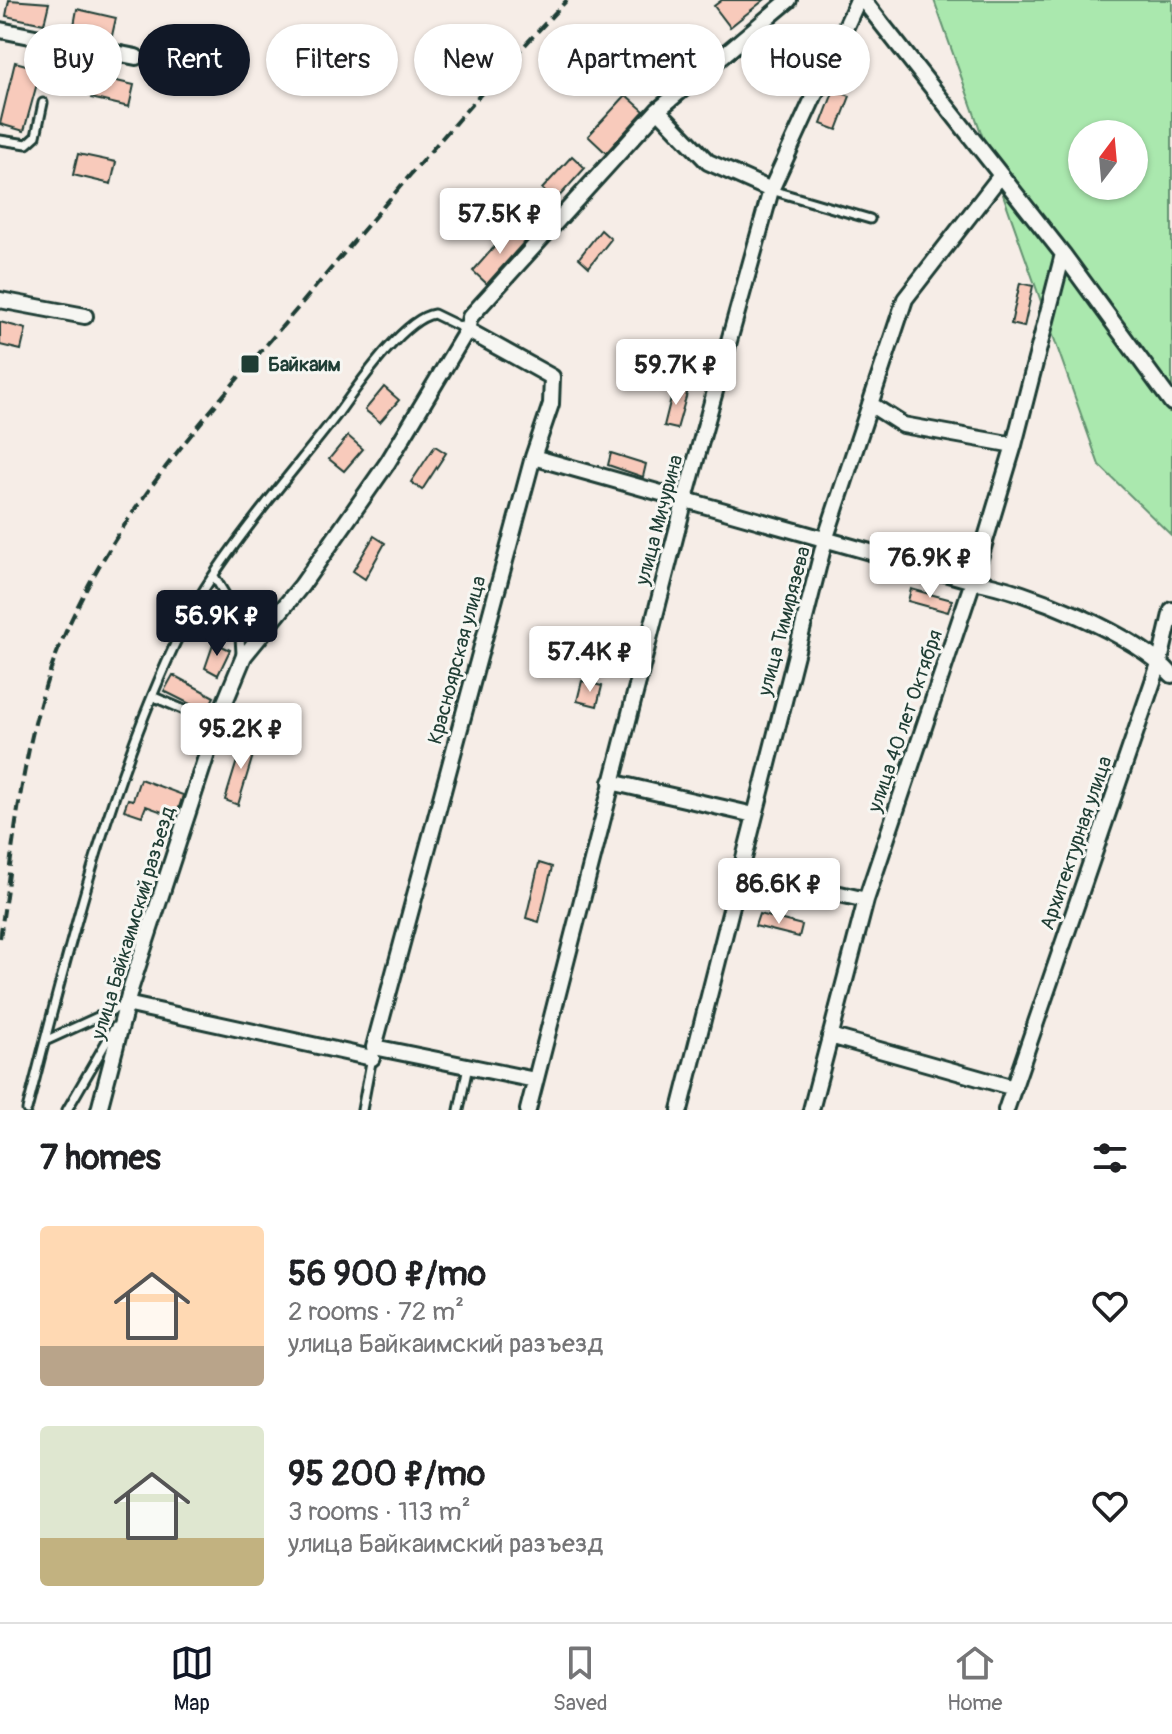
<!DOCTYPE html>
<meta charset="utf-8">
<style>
:root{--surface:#fff;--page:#f6f6f6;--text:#202124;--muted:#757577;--line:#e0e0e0;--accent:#111827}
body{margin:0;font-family:Pangolin,sans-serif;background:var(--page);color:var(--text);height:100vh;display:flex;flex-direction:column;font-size:30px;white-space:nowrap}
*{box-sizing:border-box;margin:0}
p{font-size:26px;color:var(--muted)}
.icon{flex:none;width:44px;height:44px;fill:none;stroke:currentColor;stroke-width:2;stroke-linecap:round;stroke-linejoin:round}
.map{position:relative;height:1110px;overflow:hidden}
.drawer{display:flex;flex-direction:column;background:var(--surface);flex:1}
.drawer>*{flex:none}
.hud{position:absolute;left:24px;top:24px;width:1124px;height:72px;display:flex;gap:16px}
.needle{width:52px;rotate:16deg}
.tools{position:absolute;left:1068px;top:120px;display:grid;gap:16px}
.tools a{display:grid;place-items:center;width:80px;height:80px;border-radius:50%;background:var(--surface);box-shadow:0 2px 6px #0004;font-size:40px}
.price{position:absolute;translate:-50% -68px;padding:0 18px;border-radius:8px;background:#fff;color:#222;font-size:26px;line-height:52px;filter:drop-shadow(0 2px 4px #0008)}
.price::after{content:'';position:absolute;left:50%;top:48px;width:24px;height:18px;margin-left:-12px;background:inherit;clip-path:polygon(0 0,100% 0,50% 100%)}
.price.on{background:var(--accent);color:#fff}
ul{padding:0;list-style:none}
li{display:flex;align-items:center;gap:24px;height:200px;padding:0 40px}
li span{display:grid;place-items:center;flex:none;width:224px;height:160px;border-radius:8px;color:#555}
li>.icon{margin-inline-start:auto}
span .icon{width:96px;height:96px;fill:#fffc;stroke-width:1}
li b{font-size:34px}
h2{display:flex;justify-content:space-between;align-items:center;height:96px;padding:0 40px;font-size:34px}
.pill{padding:0 28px;border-radius:36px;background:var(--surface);box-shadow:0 2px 6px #0004;font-size:28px;line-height:72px}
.pill.on{background:var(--accent);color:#fff}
.tabs{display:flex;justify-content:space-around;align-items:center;height:112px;border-top:2px solid var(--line);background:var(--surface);font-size:22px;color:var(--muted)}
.tabs a{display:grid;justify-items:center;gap:4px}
.tabs .on{color:var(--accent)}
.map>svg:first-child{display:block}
</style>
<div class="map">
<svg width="1172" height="1110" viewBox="0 0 1172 1110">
<rect width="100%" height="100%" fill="#f6ede7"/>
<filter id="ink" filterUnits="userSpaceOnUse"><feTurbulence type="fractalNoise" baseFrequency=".0125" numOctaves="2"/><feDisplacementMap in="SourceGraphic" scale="16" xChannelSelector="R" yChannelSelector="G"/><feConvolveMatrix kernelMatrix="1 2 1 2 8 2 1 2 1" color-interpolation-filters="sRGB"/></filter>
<g filter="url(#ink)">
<!-- green -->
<path fill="#aae8ae" stroke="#649271" stroke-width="2" fill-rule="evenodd" d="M934,0h238v536l-73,-71zM1082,134h52v52h-52z"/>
<!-- building -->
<path fill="#f8cabb" stroke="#1f3d34" stroke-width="2" d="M9,0l40,3 -5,21 -38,-8z
M722,0h42l-34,27 -16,-21z
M77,9l39,9 -5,22 -38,-9z
M15,62l26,7 -17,62 -24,-7z
M95,76l39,9 -5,22 -38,-9z
M834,90l16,6 -13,34 -16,-6z
M626,95l18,16 -38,42 -18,-17z
M78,154l38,8 -5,22 -38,-9z
M572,156l13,12 -30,33 -13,-12z
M512,227l14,13 -39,44 -14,-13z
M601,230l10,9 -22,28 -10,-9z
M1020,283l13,3 -9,41 -13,-3z
M0,322l26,7 -5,21 -21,-5z
M674,386l14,4 -11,39 -13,-3z
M384,387l15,13 -19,22 -15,-12z
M348,436l15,13 -19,22 -15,-12z
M435,446l11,7 -24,37 -11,-8z
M611,453l35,11 -3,13 -35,-12z
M374,536l11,7 -20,36 -12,-8z
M911,589l41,11 -4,12 -40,-11z
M214,642l16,8 -12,25 -13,-7z
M173,675l41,22 -8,15 -42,-21z
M582,681l20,5 -5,20 -20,-5z
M244,738l13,4 -19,63 -13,-5z
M140,779l43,16 -7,22 -30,-11 -4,10 -18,-6 4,-11 5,1z
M539,863l13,4 -13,55 -13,-4z
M759,914l43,11 -3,12 -44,-11z"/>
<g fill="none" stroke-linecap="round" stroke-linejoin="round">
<!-- service casing -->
<g stroke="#1f3d34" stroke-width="13">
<path id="service" d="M0,140l27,4 9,-8 7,-33
M771,190l99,29
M214,576l25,42 2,36
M154,697l63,27
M45,1041l79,-36
M27,1110c42,-163 82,-330 156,-483 35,-71 107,-151 156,-215 18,-25 65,-94 95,-98l33,16
M67,1110l48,-83
M362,1110l10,-53
M459,1110l8,-39"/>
</g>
<!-- minor casing -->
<g stroke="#1f3d34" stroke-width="20">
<path id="minor" d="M863,0l200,254 109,149
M0,30l136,27
M658,110l50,52 63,28
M0,300l85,16
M467,330l85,47 -1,27 -18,53 -159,590 161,33
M870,404l33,21 111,20
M533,457l440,124c53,9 163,53 199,94
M611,782l143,33
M740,871l126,29
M126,1004l246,54
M830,1036l184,52
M99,1110l32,-123 89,-273 24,-58 58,-71 86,-123 79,-132 3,-13 188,-207 131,-110
M528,1110l157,-611 86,-309 87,-190
M680,1110l145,-570 80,-241 96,-124
M811,1110l55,-210 107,-319 41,-136 49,-191
M1006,1110l154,-449 12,-51"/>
</g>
<!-- service -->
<use href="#service" stroke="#f6f6f2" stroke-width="7"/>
<!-- minor -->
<use href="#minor" stroke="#f6f6f2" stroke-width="14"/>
<!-- rail -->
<path stroke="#1f3d34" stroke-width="4" stroke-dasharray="12 6" stroke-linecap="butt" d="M0,938c15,-100 22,-201 61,-295 53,-128 147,-229 236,-334 88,-105 176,-210 270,-309"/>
</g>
</g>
<!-- markers -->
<rect fill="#1f3d34" stroke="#f6f6f2" stroke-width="3" x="240" y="354" width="20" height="20" rx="4"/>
<g text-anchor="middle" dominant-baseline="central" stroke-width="6" stroke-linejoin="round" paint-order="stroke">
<!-- poi labels -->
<g font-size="20" font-weight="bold" fill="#1f3d34" stroke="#f6f6f2" text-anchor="start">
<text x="268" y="364">Байкаим</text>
</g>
<!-- street labels -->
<g font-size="20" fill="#1f3d34" stroke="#f6f6f2">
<text transform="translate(659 520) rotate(-75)">улица Мичурина</text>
<text transform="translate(784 621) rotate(-75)">улица Тимирязева</text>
<text transform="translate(457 660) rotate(-75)">Красноярская улица</text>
<text transform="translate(905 721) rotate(-71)">улица 40 лет Октября</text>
<text transform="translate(1076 843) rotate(-71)">Архитектурная улица</text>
<text transform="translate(133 923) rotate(-73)">улица Байкаимский разъезд</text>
</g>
</g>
</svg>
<div class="tools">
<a><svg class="needle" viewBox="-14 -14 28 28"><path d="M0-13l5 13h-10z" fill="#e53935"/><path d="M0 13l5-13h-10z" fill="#757577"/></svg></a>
</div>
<b class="price" style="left:500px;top:256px">57.5K ₽</b>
<b class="price" style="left:676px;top:407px">59.7K ₽</b>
<b class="price" style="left:930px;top:600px">76.9K ₽</b>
<b class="price on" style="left:217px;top:658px">56.9K ₽</b>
<b class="price" style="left:590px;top:694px">57.4K ₽</b>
<b class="price" style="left:241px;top:771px">95.2K ₽</b>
<b class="price" style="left:779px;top:926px">86.6K ₽</b>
<div class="hud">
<a class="pill">Buy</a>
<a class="pill on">Rent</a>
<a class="pill">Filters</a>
<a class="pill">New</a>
<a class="pill">Apartment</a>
<a class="pill">House</a>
</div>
</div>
<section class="drawer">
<h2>7 homes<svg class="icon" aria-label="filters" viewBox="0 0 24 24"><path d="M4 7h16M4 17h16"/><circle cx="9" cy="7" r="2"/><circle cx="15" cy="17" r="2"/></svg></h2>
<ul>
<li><span style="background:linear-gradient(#ffd9b3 75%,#b9a48a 0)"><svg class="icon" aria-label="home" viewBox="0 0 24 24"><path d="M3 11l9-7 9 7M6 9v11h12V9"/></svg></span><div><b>56 900 ₽/mo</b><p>2 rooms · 72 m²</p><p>улица Байкаимский разъезд</p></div><svg class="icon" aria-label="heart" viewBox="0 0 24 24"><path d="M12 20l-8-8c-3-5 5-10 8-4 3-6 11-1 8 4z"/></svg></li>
<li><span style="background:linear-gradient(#dfe7d0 70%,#c2b280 0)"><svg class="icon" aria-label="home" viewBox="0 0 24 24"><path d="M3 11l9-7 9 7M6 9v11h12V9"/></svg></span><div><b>95 200 ₽/mo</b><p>3 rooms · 113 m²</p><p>улица Байкаимский разъезд</p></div><svg class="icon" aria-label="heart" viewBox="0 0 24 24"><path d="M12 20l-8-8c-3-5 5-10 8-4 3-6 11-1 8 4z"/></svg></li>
</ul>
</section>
<nav class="tabs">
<a class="on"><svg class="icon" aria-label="map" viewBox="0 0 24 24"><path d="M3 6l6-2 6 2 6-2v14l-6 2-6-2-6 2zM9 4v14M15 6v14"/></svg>Map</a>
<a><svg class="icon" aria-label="saved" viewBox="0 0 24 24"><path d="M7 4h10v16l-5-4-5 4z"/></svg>Saved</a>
<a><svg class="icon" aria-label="home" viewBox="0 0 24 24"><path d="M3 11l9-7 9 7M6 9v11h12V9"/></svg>Home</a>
</nav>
